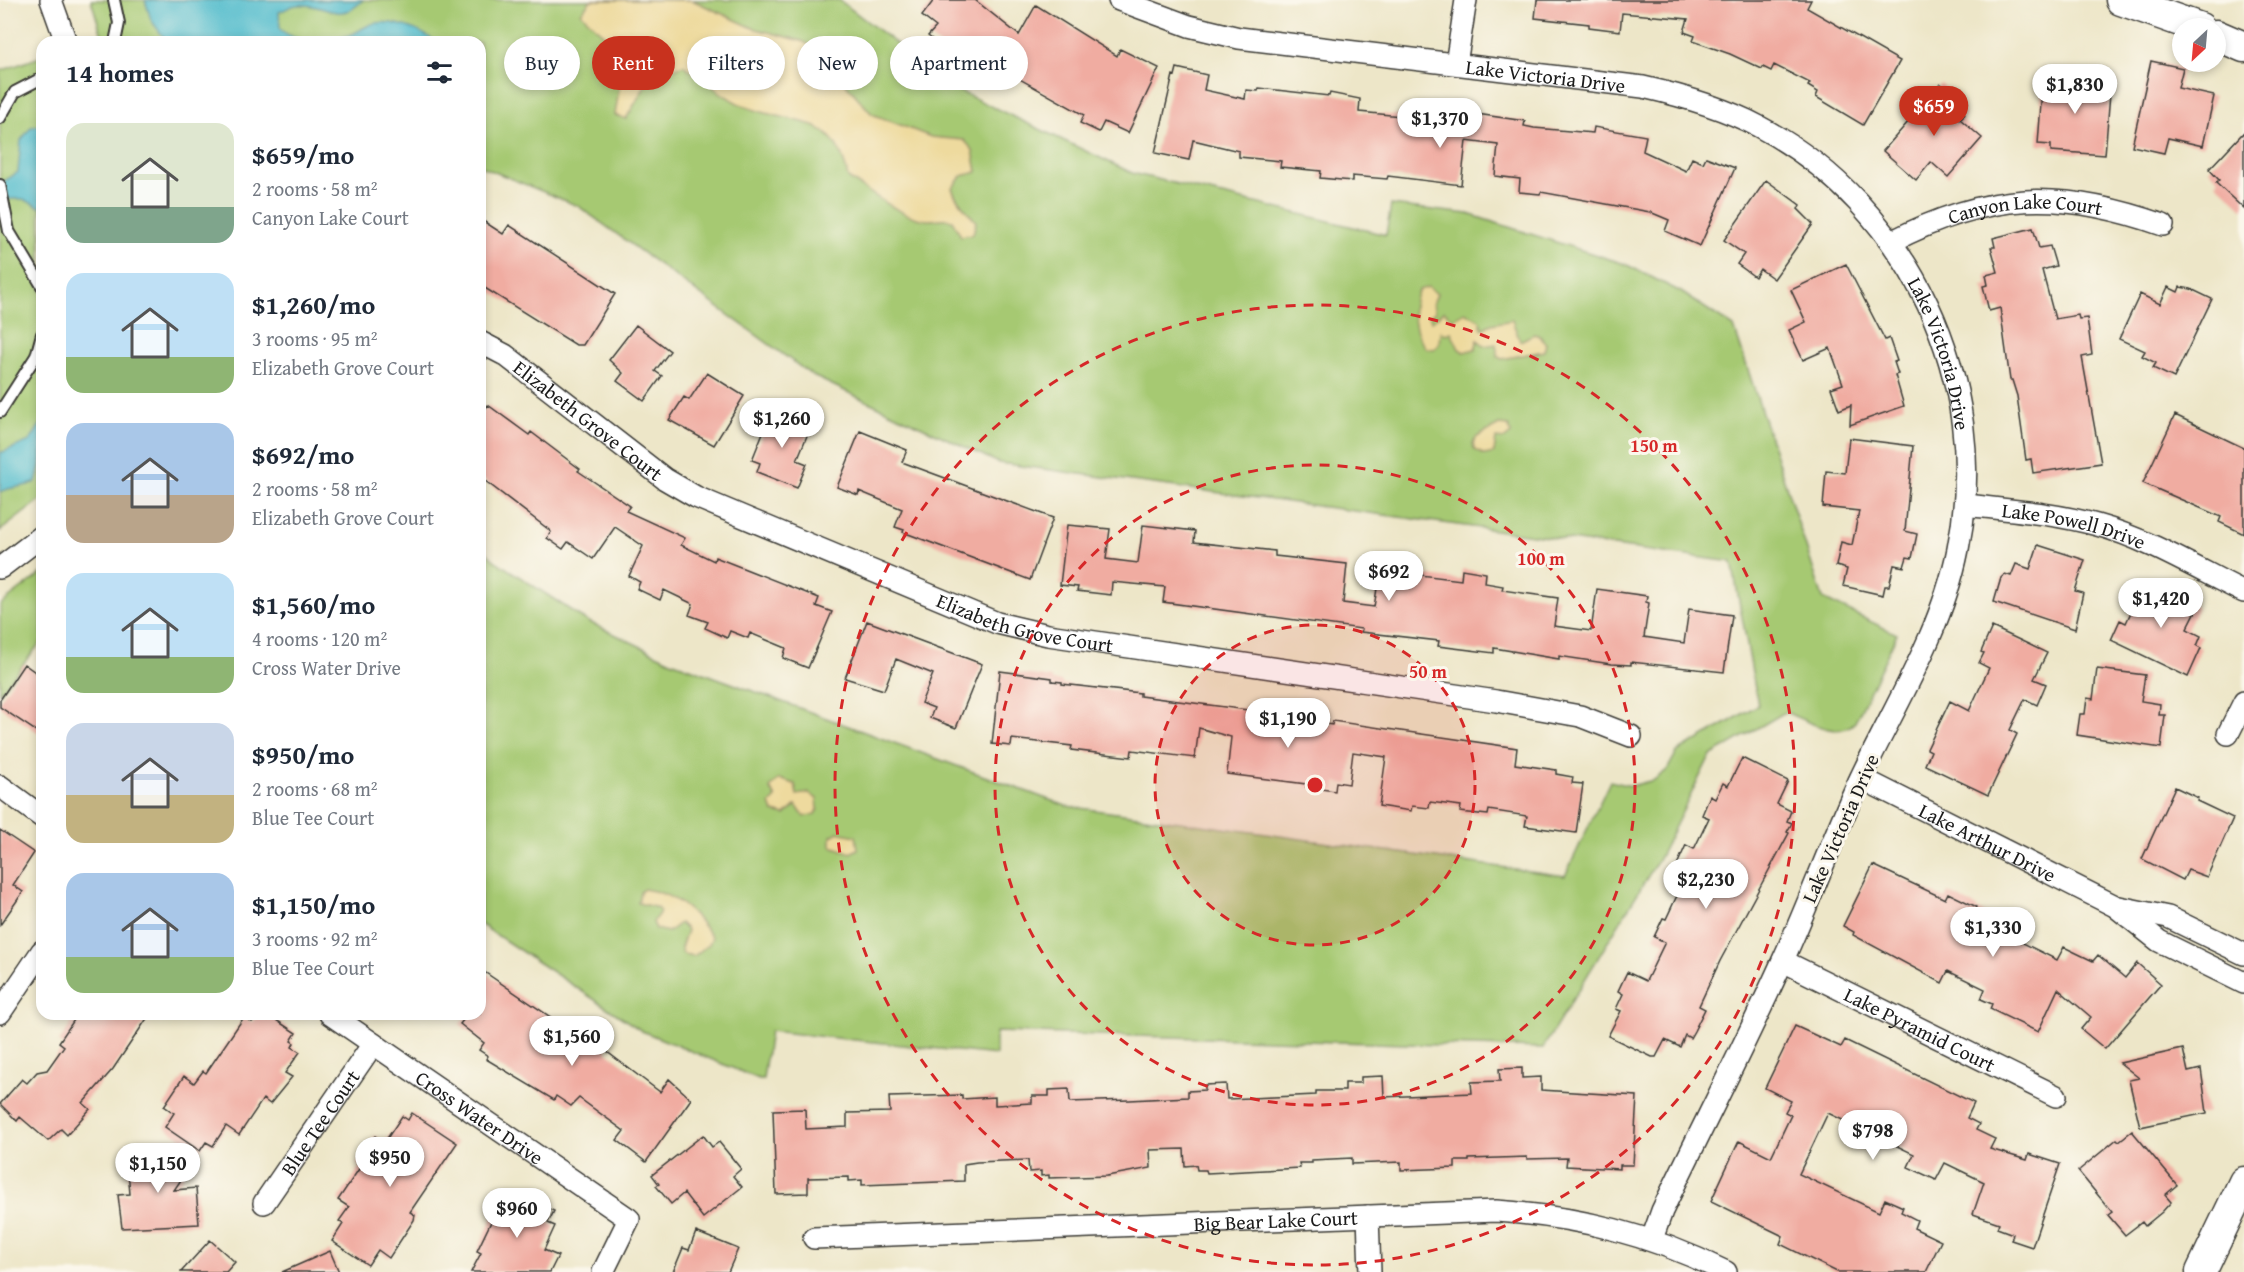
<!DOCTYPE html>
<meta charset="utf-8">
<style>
:root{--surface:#fff;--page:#f2f2f3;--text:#1f2937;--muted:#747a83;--accent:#c8321e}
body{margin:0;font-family:"Gentium Book Plus",serif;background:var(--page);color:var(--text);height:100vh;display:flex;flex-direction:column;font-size:22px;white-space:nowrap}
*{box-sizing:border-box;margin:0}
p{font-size:20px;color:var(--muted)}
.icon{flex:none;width:33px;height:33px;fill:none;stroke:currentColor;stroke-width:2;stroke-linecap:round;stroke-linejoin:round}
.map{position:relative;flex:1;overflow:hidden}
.sheet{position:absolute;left:36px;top:36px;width:450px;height:984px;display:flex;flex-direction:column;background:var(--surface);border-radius:18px;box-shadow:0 3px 9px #0003}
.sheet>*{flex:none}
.guide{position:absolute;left:504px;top:36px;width:570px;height:54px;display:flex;gap:12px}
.needle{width:39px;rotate:206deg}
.fabs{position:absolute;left:2172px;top:18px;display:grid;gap:12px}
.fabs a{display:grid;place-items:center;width:54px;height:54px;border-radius:50%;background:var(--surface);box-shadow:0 3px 9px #0003;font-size:30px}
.price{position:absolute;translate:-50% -51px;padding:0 14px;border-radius:21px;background:#fff;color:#222;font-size:20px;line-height:39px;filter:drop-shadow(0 2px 3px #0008)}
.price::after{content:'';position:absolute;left:50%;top:36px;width:18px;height:14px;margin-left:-9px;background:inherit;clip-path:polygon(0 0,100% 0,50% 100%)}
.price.current{background:var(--accent);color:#fff}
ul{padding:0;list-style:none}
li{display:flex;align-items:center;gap:18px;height:150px;padding:0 30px}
li span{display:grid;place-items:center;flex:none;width:168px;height:120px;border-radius:18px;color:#555}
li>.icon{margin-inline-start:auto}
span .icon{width:72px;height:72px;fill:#fffc;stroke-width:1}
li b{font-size:26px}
h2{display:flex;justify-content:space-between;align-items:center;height:72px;padding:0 30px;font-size:26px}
.chip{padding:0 21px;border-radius:27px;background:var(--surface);box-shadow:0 3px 9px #0003;font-size:21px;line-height:54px}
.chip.current{background:var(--accent);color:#fff}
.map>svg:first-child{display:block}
</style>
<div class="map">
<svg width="2244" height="1272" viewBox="0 0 2244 1272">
<rect width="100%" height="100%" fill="#fbf7ec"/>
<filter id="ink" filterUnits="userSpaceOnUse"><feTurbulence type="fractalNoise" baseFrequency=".0167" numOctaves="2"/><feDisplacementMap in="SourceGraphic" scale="12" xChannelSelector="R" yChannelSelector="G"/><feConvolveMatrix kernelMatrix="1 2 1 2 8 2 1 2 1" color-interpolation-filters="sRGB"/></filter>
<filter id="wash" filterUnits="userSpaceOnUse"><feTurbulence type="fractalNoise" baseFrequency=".008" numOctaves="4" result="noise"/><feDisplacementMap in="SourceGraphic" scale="24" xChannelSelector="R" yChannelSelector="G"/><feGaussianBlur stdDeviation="1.35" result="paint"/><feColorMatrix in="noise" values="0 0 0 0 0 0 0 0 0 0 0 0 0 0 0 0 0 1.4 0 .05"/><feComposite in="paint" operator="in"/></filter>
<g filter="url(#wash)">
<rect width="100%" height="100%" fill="#ede6c8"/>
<!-- green -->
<path fill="#a6c972" stroke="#617247" stroke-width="1.5" d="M91,0h748l118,90 175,83 254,62 5,-30 77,9 157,50 56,28 53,35 89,272 74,35 -42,88c-18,19 -49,-2 -70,-10l-75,44 -49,99 -118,193 -547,-16v23l-226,-24 -7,48h-4l-117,-48 -162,-107v-378l14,14 93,61 84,40 395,145 499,70 45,-95 21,5 23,-6 13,-10 10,-18 81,-47 -26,-143 -733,-99 -186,-87 -235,-170 -98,-40v-124h-376z
M40,57l2,442 -42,32v-460z
M42,573v68l-42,52v-88z"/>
<!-- sand -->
<path fill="#eeda9e" stroke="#857b5d" stroke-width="1.5" d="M591,0h101l61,28 49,13 12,6 58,67 59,23 33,3 9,10 4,22 -15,4 -10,12c5,15 15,21 24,34l-3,12 -12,2 -9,-16c-10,-3 -14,0 -23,0 -22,1 -62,-30 -81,-42 -12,-64 -48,-52 -99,-70 -20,-6 -48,-31 -66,-43l-35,16 -22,38 -11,-4 6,-39 -10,-34 -30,-29z
M1428,287l9,7 -4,10 2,8 -6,4 3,5 12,-10 9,8 12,-7 15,8 2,9 9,-5 21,-4 8,21 14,-7 6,2 6,8 -2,7 -42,8 -4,-2 -2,-13 -12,2 -6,-6 -3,9 -11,3 -5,-3 -8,-17 -5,2 -5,-2 -2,12 -5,5 -8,-1c-12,-14 -17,-41 -7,-58z
M1499,425l10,1 2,8 -6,5 -9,-1 -2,15 -9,2 -11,-5 -1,-7 4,-6z
M779,779l16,5 2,11 12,-2 8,6 1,10 -3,5 -11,3 -8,-12 -11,10 -12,-3 -3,-8 6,-6 -6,-10z
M838,832l18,4 2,13 -7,4 -20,-7v-10z
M644,889c31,4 52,23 68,49l-3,6 -15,12 -11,-2 -2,-6 6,-18 -7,-7 -12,9 -12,-3 -3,-7 7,-10 -2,-4 -20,-5 2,-11z"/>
<!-- water -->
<path fill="#50bbcc" stroke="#366c74" stroke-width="1.5" d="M145,0h218c-25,26 -39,2 -66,5 -5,0 -12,5 -18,7l1,17c17,16 49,13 70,6 8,-3 16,-10 25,-12 20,-3 46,7 61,19h-269l-16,-22z
M42,125v83l-19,-9h-23v-15l18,-12 3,-32 10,-13z
M42,422v36l-6,24c-12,6 -24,4 -36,10v-39l30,-12z"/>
<g id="blocks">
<!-- building -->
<path fill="#f0aca1" d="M934,0h41l44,35 17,-30 81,51 3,-7 39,19 -31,65 -24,-11 -5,10 -19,-9 4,-8 -100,-56 -3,4 -11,-8 -7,8 -35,-27 8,-9 -14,-11z
M1537,0h274l-4,8 93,53 -37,64 -47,-28 2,-5 -10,-6 2,-3 -36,-18 -3,6 -8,-4 -1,2 -32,-15 -37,-13 2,-5 -11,-4 4,-13 -66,-6 -2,18 -31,-4v-3l-54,-6z
M2151,61l32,7 -5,20 36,8 -11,50 -35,-8 -4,15 -32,-7z
M1177,68l30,7 -3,15 41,9 1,-9 12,1 1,-3 70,8 1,-3 30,6 -1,13 42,4 1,-7 11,1 1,-5 111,16 -1,5 10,2 59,5 1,-6 52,9 -3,15 43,20 6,-13 11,5 3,-6 29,11 -35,78 -35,-15 4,-11 -19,-8 -109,-20 -1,2 -21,-2 1,-13 -25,-3 3,-31 -32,-4 -5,44 -73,-9 -1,3 -35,-3v5l-32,-3 1,-7 -41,-4 1,-6 -42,-4v-6l-46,-11 -4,20 -34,-7 18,-78 2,1z
M2043,76l68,5 -6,74 -54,-4v-6l-13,-1z
M1941,84l16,14 -4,5 12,11 -5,5 22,19 -34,39 -17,-15 -15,18 -33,-29z
M2244,132v77l-28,-26 3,-3 -10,-11z
M1766,180l34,25 -2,4 15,15 -39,55 -14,-10 -5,8 -18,-13 7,-10 -20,-14z
M480,219l23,15 6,-9 106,69 -32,51h-7l-96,-60z
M2033,228l6,20 11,-2 6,20 -14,4 13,49 23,-4 1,4 8,-1 5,37 -10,2 19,106 -68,10 -2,-14 -5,1 -9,-64 -5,-16h-2l-10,-72 -11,3 -6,-25 5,-1 -2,-10 12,-3 -7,-25h4l-2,-9z
M1846,264l39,76 4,-2 8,23 -3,1 4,12 -3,1 9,31 -54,19 1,-20 -12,5 -8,-22 12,-4 -13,-36 -27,12 -14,-30 17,-8 -15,-32z
M2168,287l10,5 2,-5 11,2 21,10 -38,79 -21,-10 3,-5 -14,-7 3,-5 -26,-12 21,-45 20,10z
M636,325l34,26 -15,20 7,5 -18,25 -27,-20 6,-8 -14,-13z
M707,373l37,23 -30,49 -45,-25 15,-23 5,3z
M488,405l41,30 2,-3 49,37 -2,2 52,35 -4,5 59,27 -4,7 33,16 1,-4 104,41 -3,8 16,6 -24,56 -25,-10 3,-10 -36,-15 -2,5 -18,-7 -3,7 -22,-10 3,-6 -19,-7 4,-11 -29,-14 -4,10 -23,-11 3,-7 -11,-6 14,-30 -28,-19 -22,32 -25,-17 -5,7 -16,-11 4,-6 -3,-3 -68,-52v-61z
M772,410l39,16 -14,34 10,4 -10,24 -40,-16 3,-9 -8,-3z
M2175,415l69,33v86l-25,-12 2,-5 -78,-34z
M860,431l47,19 -5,12 151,56 -23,62 -127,-48 1,-2 -9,-3 7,-18 -43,-18 -1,4 -21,-8z
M1849,438l64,8 -8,85 12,3 -5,24 -5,-1 -3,10 -10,-2 -5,21h-4l-2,9 -40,-9 4,-17 -11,-3 5,-24 11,3 7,-34 -36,-4 3,-36 19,2z
M1067,525l43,4 -4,30 32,4 5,-38 52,6 -1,11 81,9v5l72,8 -4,39 31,4 6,-37 81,10 1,-11 24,4 -1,10 18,3 -1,4 56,8 -4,28 37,5 6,-42 50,7 -1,6 3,1 -5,34 40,6 5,-34 43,6 -8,57 -93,-10v3l-20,-1 -52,-8v3l-65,-11v5l-56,-7 1,-5 -78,-9 1,-3 -199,-27 2,-15 -53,-5 -1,13 -34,-4 1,-4 -18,-2z
M2038,545l47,15 -10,31 8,2 -8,36 -81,-27 7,-24 4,-4 6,2 5,-12 14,5z
M2152,582l39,19 6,8 -10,20 14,7 -4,10 4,2 -13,29 -77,-37 9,-20 6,3 17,-37 6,2z
M867,621l115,43 -26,64 -26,-10 4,-10 -13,-5 12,-29 -37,-15 -12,31 -39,-12z
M1992,627l55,26 -13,26 12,5 -9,21 -12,-6 -15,31 7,4 -29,61 -63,-30 6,-14 -4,-2 23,-48 19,10 20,-43 -10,-5 5,-10 -3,-1z
M24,664l18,13v58l-42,-28v-7z
M2097,669l48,6 -4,26 19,3 -1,11h6l-4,33 -84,-13 3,-21h5l2,-16 6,1z
M1000,671l52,7v3l10,1v2l78,9v3l154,20v3l38,6 1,-4 184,27 -2,16 41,6v4l17,3 -1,6 11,1 -7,49 -51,-7 2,-10 -38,-6 -1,5 -28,-3 1,-6 -31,-4 -1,6 -17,-2 -1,5 -32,-5 7,-49 -33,-5 -4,32 -13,-2 -1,9 -29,-4v-3l-79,-10 4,-37 -32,-9 -4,30 -63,-8 -1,7 -60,-7 1,-4 -60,-7 -1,7 -19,-2z
M1742,758l46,23 -11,23 14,7 -4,10 5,2 -5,9 2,1 -69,128 -21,45 6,3 -11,22 -4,7 -5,-3 -5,12 -15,-7 -9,17h-4l-44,-21 13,-25 -5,-2 7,-15 -5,-3 9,-19 19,9 19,-39 -11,-5 9,-19 3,1 23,-49 -12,-5 9,-20 8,4 15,-31 -7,-3 8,-19 5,3 8,-16 5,3z
M2175,787l23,11 -1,3 36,17 -26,59 -19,-7 -5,10 -41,-21z
M0,830l34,23 -21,32 10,7 -23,33z
M1873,865l72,34 3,-6 29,14 -1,2 17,9 -4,8 68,34 7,-13 29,14 5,-6 27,23 12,-15 24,21 -56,65 -24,-20 10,-12 -33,-28 -20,43 -48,-23 2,-5 -11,-5 4,-10 -37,-18 -6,12 -89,-48 1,-3 -11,-6z
M480,969l94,64 4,-6 30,20 -2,4 54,41 9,-13 22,20 -45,63 -29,-22 7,-9 -45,-33 -8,8 -15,-10 -2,4 -68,-41 2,-3 -9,-6 5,-7 -24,-19 8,-10h12z
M78,1014h72l-37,55 -30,34 7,6 -23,26 -6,-6 -13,12 -28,-24 -3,4 -17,-17 22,-25 5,4 10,-11 10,-2 17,-24 -5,-4z
M258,1014h9l29,19 -5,8 3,2 -2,4 8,5 -15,21 7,4 -22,27 -7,-5 -24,36 -13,-9 -13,20 -7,-4 -6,9 -35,-24 9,-14 -10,-7 20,-30 10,7 9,-12 3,2 38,-56 8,5z
M1795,1026l46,21 4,-7 129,63 -7,15 12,6 -3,6 19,9 -5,10 37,11 2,-6 31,10 -28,83 -21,-7 2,-6 -16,-6 2,-5 -26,-9 11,-32 -39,-19 -9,17 -28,-13 6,-13 -86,-41 -29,61 80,38 6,-13 18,8 -2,5 16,8 -3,8 27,13 -15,31h-89l-57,-28 3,-8 -72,-35 28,-60 32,16 20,-42 -6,-3 6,-11 -26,-13z
M2183,1049l5,23 13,-3 6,44 -67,14 -11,-47 10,-2 -19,-15z
M1522,1068v10l19,-1v13l96,6 -4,69h-13v4l-54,-3 1,-8 -40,1v-2l-58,2v2h-14v7l-54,2v-8l-49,2v-6l-40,2v3h-13l1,5 -93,5 -1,-3h-9l-1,-5 -11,1 -1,-17 -34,1 1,18 -44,8 -58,2v-3l-8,1v-5l-12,1 -1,-12 -51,2 -13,2v17l-102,4v-5l-13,1v-4l-41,1v15l-32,1 -3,-84 32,-1 1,20 41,-2v-14l43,-1 -1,-15 73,-2v4l33,-2v8l37,-2v-7h17v-6l20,-1 1,13 60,-2 58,-3v-6l17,-1v-5l21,-1 1,15 89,-4v-4h29v-8h16v-6l22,-1 1,21 88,-4 -1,-11 29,-1 -1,-12z
M412,1113l45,30 -47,69 5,3 -1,5 -25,38 -11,-8 -10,15 -36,-24 11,-17 -4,-3 10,-14 -11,-7 23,-34 -4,-2 18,-28 9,7 18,-27 6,4z
M2132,1131l45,54 -12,10 6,7 -9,10 -17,14 -3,-4 -17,13 -17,-20 4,-3 -34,-41 39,-32 2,2z
M703,1135l9,12 7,-5 22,27 -8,7 9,11 -39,31 -19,-25 -13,11 -15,-18 3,-2 -7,-9z
M181,1151l2,26 -9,13 22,-2 3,36 -77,4 -4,-33 12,-1 -2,-24 8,-1 -1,-15z
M515,1193l39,18 -6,12 7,3 -11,24 14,6 -8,16h-79l10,-19 -4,-2 24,-50 9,4z
M696,1232l42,17 -10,23h-55l10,-24 6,2z
M210,1240l25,22 -9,10h-45z
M330,1251l9,21h-57z"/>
</g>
</g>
<g filter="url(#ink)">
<use href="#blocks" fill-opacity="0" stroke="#3b3a36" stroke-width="1.5"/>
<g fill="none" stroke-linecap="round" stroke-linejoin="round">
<!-- lane casing -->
<g stroke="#3b3a36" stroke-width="14">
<path id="lane" d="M114,0l5,23 -4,19
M0,118l15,-26 27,-14
M0,185l9,46 33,55
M0,412l36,-56 6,-22"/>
</g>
<!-- street casing -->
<g stroke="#3b3a36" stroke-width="24">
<g id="street">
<path d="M51,0l15,42"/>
<path id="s1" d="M1119,0l70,26 50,12 404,49c40,9 79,20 115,39 152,80 234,256 200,423 -16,82 -63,156 -98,230 -28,60 -50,122 -77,181 -38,85 -81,167 -121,251l-10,28"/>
<path d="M1456,64l10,-64"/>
<path id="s2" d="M1891,242c97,-51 170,-53 272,-17"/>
<path id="s3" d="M480,342l25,13 160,124 31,18 301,126 51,12 448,66 84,15 51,20"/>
<path id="s4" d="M1965,505c44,5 89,8 132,20 51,14 100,44 147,67"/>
<path d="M0,568l42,-32"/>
<path d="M2228,734l16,-32"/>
<path id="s5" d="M1861,778l254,128 44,35 85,42"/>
<path d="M0,786l42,31"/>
<path d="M2119,907l49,10 76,37"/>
<path id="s6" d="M1783,961l273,135"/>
<path d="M0,1013l42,-62"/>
<path id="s7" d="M330,1014l299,205 -26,53"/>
<path id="s8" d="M264,1203l109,-159"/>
<path d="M1368,1216l2,56"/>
<path id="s9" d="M814,1238l682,-27c84,6 154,23 230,61"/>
</g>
</g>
<!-- secondary casing -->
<g stroke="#3b3a36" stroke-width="33">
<path id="secondary" d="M2121,0l79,28
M2216,35l28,12
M2201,1272l43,-90"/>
</g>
<!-- lane -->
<use href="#lane" stroke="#fff" stroke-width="10"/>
<!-- street -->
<use href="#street" stroke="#fff" stroke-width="21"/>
<!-- secondary -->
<use href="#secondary" stroke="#fff" stroke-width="30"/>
</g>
</g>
<!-- distance rings -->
<circle cx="1315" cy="785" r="160" fill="#d62828" fill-opacity=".12"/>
<g fill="none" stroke="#d62828" stroke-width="3" stroke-dasharray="10 8">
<circle cx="1315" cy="785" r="160"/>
<circle cx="1315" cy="785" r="320"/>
<circle cx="1315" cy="785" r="480"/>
</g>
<g text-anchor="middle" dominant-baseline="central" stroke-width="6" stroke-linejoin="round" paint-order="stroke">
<!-- street labels -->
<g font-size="20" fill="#1c1c1c" stroke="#fbf7ec">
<text stroke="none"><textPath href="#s1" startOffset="435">Lake Victoria Drive</textPath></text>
<text stroke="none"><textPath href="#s2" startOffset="141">Canyon Lake Court</textPath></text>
<text stroke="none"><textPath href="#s1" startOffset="956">Lake Victoria Drive</textPath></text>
<text stroke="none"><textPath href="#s3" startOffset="134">Elizabeth Grove Court</textPath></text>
<text stroke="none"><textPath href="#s4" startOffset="111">Lake Powell Drive</textPath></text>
<text stroke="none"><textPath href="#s3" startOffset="620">Elizabeth Grove Court</textPath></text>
<text transform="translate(1840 828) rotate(-66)">Lake Victoria Drive</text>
<text stroke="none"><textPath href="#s5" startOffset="142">Lake Arthur Drive</textPath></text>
<text stroke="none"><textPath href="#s6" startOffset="153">Lake Pyramid Court</textPath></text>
<text stroke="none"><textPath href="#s7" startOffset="182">Cross Water Drive</textPath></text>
<text stroke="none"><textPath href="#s8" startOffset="98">Blue Tee Court</textPath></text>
<text stroke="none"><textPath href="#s9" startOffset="462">Big Bear Lake Court</textPath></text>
</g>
</g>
<circle cx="1315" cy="785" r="9" fill="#d62828" stroke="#fbf7ec" stroke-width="3"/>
<g font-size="18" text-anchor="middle" font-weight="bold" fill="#d62828" stroke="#fbf7ec" stroke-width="6" stroke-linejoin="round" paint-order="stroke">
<text x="1654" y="452">150 m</text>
<text x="1541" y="565">100 m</text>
<text x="1428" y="678">50 m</text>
</g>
</svg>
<div class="fabs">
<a><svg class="needle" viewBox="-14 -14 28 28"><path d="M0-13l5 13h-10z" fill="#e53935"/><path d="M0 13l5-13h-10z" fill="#747a83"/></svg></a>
</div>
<b class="price" style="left:2075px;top:115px">$1,830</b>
<b class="price current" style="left:1934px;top:137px">$659</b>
<b class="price" style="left:1440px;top:149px">$1,370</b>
<b class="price" style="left:782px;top:449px">$1,260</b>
<b class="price" style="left:1389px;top:602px">$692</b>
<b class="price" style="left:2161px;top:629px">$1,420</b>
<b class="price" style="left:1288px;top:749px">$1,190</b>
<b class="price" style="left:1706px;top:910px">$2,230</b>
<b class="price" style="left:1993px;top:958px">$1,330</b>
<b class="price" style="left:572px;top:1067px">$1,560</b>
<b class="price" style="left:1873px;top:1161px">$798</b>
<b class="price" style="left:390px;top:1188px">$950</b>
<b class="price" style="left:158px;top:1194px">$1,150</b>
<b class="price" style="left:517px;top:1239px">$960</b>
<div class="guide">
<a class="chip">Buy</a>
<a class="chip current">Rent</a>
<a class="chip">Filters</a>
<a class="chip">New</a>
<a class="chip">Apartment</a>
</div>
<section class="sheet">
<h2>14 homes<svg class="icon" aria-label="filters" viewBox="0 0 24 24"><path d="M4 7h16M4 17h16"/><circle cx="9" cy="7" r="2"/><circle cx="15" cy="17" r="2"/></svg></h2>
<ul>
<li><span style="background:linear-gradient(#dfe7d0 70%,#7fa58c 0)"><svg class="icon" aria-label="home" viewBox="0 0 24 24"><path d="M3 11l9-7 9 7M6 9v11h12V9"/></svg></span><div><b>$659/mo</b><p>2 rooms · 58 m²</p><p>Canyon Lake Court</p></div></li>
<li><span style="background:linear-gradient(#bfe0f5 70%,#8fb573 0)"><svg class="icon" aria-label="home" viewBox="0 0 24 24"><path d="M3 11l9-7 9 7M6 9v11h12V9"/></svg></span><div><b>$1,260/mo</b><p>3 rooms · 95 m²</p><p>Elizabeth Grove Court</p></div></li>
<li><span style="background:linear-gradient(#a9c7e8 60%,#b9a48a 0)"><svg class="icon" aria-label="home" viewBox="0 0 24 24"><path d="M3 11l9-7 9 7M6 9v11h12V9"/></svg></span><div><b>$692/mo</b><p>2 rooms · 58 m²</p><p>Elizabeth Grove Court</p></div></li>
<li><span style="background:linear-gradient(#bfe0f5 70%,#8fb573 0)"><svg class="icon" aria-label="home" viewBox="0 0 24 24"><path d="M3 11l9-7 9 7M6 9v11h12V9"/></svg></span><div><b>$1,560/mo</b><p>4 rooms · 120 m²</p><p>Cross Water Drive</p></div></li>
<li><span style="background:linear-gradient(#c9d6e8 60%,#c2b280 0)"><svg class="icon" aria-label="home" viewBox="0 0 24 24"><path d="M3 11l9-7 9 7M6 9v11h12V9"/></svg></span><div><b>$950/mo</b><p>2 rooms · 68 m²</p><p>Blue Tee Court</p></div></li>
<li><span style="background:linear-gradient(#a9c7e8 70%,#8fb573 0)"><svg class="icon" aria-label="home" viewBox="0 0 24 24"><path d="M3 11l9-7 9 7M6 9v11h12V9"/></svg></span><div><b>$1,150/mo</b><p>3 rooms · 92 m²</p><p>Blue Tee Court</p></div></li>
</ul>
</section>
</div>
